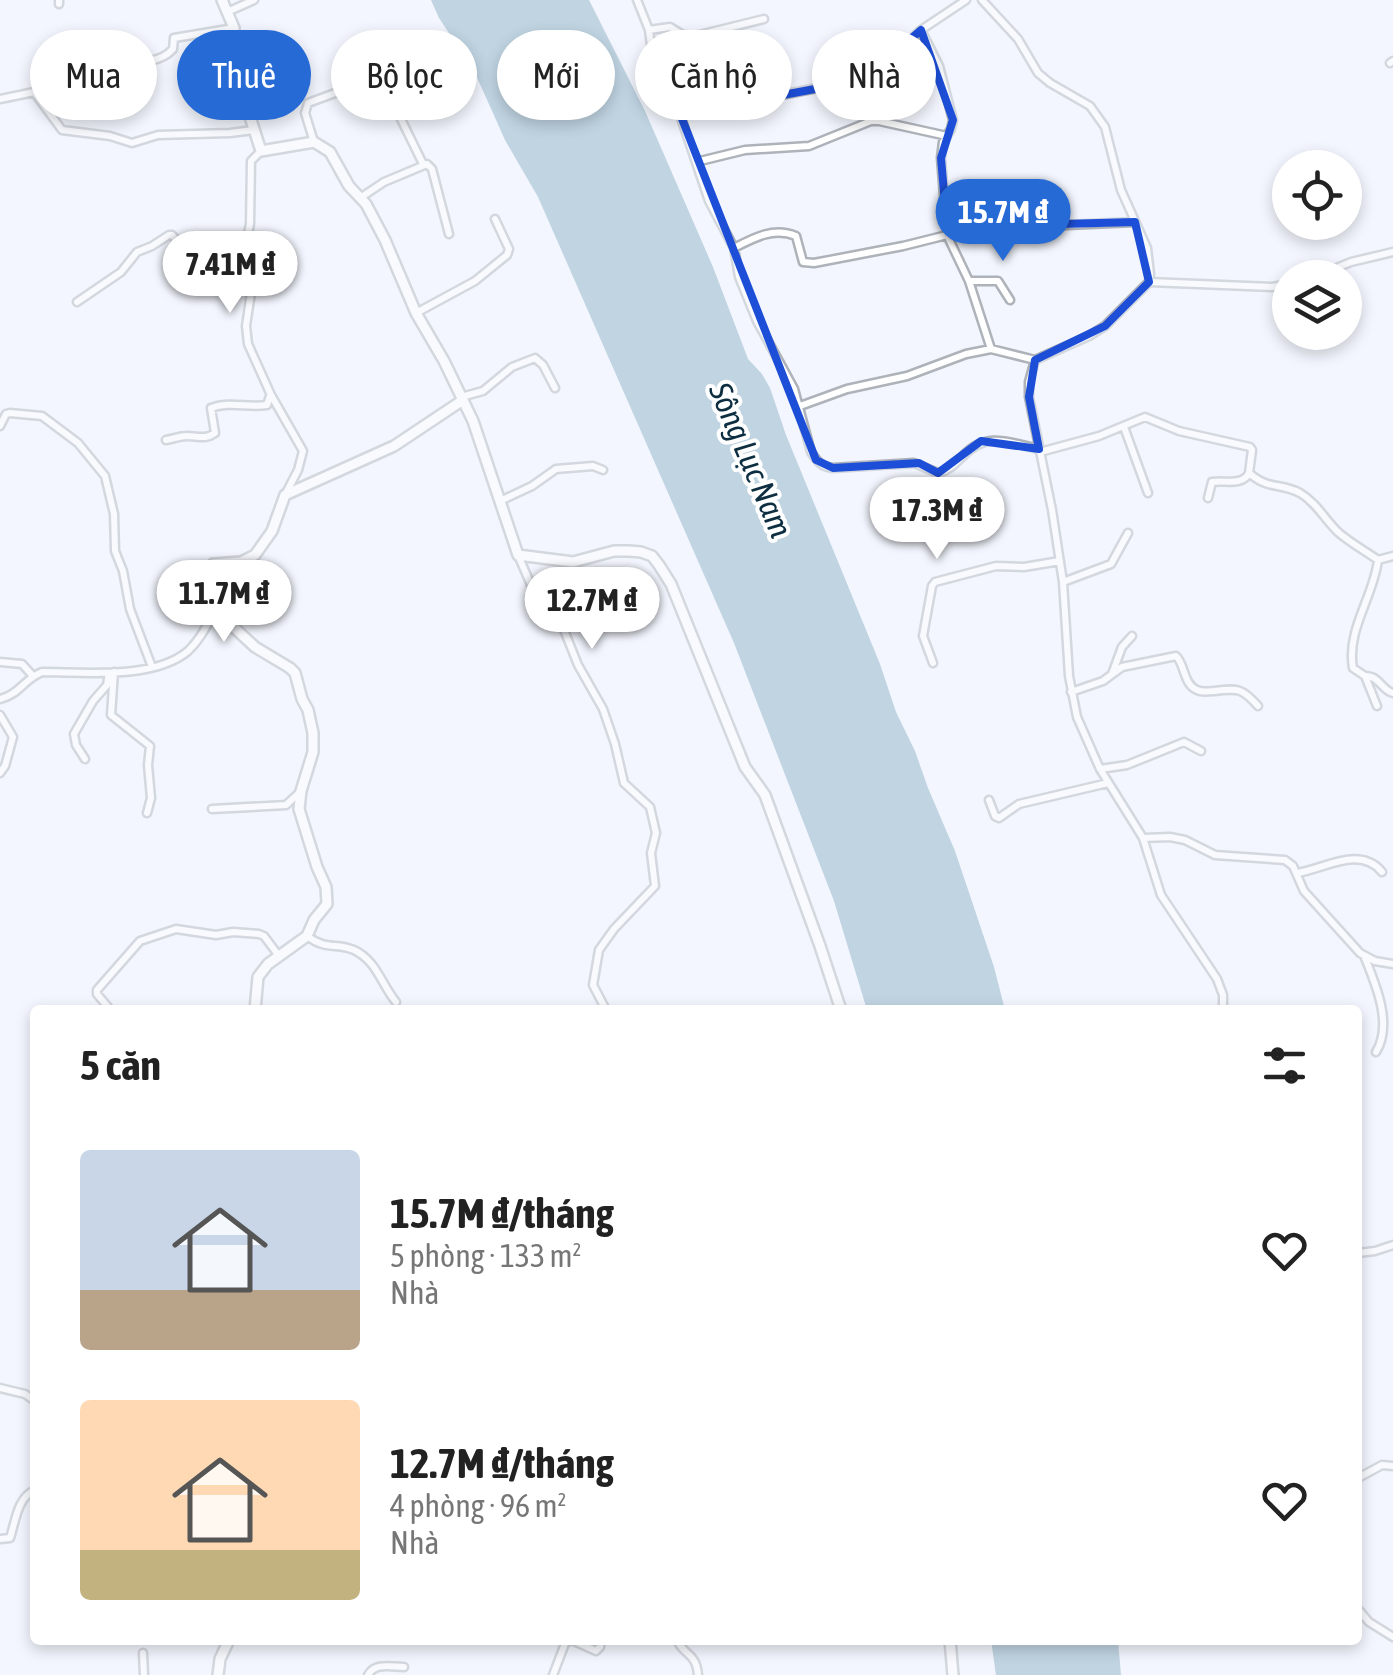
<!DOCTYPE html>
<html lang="vi">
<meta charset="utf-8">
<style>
:root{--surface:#fff;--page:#f6f6f6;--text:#222;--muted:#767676;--accent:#266ad6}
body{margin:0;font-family:"Asap Condensed",sans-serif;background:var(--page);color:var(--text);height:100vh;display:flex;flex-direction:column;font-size:38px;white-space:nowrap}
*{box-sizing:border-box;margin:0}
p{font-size:32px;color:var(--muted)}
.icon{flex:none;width:55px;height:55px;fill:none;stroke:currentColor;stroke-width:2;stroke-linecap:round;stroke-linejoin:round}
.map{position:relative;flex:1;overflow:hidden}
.side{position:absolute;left:30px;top:1005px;width:1332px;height:640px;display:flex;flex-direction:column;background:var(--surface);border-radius:10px;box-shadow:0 5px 15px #0003}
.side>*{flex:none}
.hud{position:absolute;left:30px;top:30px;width:1335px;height:90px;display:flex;gap:20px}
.tools{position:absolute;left:1272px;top:150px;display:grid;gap:20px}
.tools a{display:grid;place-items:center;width:90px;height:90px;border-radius:50%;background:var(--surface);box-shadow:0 5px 15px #0003;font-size:50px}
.price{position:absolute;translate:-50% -85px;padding:0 22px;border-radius:35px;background:#fff;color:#222;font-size:32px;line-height:65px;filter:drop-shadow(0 2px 5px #0008)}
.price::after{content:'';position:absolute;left:50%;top:60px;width:30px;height:22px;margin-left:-15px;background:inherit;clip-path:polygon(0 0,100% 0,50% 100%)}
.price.current{background:var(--accent);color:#fff}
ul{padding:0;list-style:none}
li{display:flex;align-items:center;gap:30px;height:250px;padding:0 50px}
li span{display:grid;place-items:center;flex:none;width:280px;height:200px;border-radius:10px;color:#555}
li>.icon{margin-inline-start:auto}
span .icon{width:120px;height:120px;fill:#fffc;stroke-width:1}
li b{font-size:42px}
h2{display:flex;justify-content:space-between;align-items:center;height:120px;padding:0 50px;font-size:42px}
.tag{padding:0 35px;border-radius:45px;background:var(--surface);box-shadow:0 5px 15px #0003;font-size:35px;line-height:90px}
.tag.current{background:var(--accent);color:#fff}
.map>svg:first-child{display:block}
</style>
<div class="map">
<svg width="1393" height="1675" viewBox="0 0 1393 1675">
<rect width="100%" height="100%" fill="#f3f6fe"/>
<!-- water -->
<path fill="#84aac2" d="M431,0h158l56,111 68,156 35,92 14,15 8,14 16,47 94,229 16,48 19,39 13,37 27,63 39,116 11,43h-138l-33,-109 -100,-258 -196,-446 -33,-57 -30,-67 -36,-55z
M991,1640h127l3,35h-125z"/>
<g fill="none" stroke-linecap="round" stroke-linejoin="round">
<!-- street casing -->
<g stroke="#aeb2b9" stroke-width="11">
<path id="street" d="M637,0l12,30 4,31 8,21 16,24 32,95 25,47 5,29 18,44 37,68 17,63c6,9 10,15 22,16l81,-5 24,10c12,-3 18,-10 26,-18 23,-24 46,-12 75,-6
M59,4v-4
M227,12l27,-12
M649,30l21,-3 13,8 12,1 69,-17
M921,30l18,36 14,54 -2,9 -8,13 -2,16 6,77 22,46 22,68
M1390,63l3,-2
M36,92c20,-11 44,-27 67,-30 22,-2 53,6 70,-13l1,-11 60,-10
M0,99l34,-7 28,38 48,6 22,7 26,-8 72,-2 24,-3
M677,106c16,-8 39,-21 57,-18l5,12 5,2 125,-24 7,-4 45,-44 45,-30
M400,117l23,47
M314,142l-9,-29 3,-10 38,-14 20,-3 54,-25
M261,151l-10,10 -1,63 -5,23 7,39 -6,40 2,18 23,51 32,56 -5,19 -13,25
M696,162l49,-12 64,-4 62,-25h8l68,15
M360,198l24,-16 43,-18 5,5 17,65
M947,227l49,-7 27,7 112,-5
M734,248c21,-11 40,-21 62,-12l7,26 11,1 89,-17 44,-11
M1312,278l39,-16 42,-10
M969,281h29l12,19
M1149,282l123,5 18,-3
M77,302l44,-30 16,-20 15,-6 17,-11h3l11,13 63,-6
M416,313l59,-32 32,-26 2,-6 -14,-30
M1035,360l-6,22v15l23,113 11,72 6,94 8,41 23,52 43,69 18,57 56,84 6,16v15
M461,397l22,-6 29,-24 23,-9 8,7 12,23
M800,406l47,-17 60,-13 59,-22 25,-5 44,11 54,-24 16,-10 44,-44 1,-8 -3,-26 -26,-58 -16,-63 -15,-21 -40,-23 -12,-10 -20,-34 -36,-39
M0,426l6,-12 4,-1 32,3 36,27 27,33 9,38 1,37 8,20 7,38 22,58
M1124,427l24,66
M166,440c7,-1 14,-4 21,-4 11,0 18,4 28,-3l-4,-25c19,-7 36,0 56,-3l3,-9
M1040,452l59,-16 46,-19 34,14 71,16 2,3 -3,23c21,18 31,9 51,20 17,10 25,27 39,40 12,10 26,18 39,27 -4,36 -32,70 -25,108l12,8 12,30
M1208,498l4,-16c12,-2 31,4 37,-9
M500,501l32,-15 24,-17 37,-3 10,4
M518,555l13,30 25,25 22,55 25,44 12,35 9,39 26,24 6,26 -5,20 4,33 -41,43 -15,21 -6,35 13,25
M1378,560l15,-4
M1063,582l48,-18 17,-31
M0,662l22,2 11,12
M933,663l-10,-27 9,-50 3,-4 61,-16 28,1 36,-6
M114,672l-3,43 39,31 -2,19 3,33 -4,15
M1112,674l10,-27 10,-11
M1365,676c15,0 16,14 28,17
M1071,692l32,-11 19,-14 54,-11c9,8 7,28 21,34 6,3 10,1 17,1 24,-3 28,-3 44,15
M0,699c20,-5 24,-20 42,-27 42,0 112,8 146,-21 12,-11 19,-26 27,-40
M0,715l13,22 -8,29 -5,7
M85,759l-9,-14 -2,-11 19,-33 14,-16 2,-12
M1100,769l27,-4 57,-23 17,9
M989,800l6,16 4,2 20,-14 89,-21
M212,809l74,-4 14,-13
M1143,838l27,-1 15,3 30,15 70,5 8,6 11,25 56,62 15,8 18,3
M1297,873c27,-4 63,-28 85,-1
M307,936c20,15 29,6 47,14 23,11 27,34 42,52
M1365,958c11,27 28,67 11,94
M108,1007l-11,-13v-4l43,-49 36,-12 40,6 17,-3 26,2 5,2 15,20
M1358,1253l17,-2 18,-6
M0,1388l25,6 10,7
M1358,1478l24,-13 11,1
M0,1539l10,-1c6,-18 7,-40 25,-48
M1358,1609l11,13 24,15
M677,1640c7,16 19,12 21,35
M143,1653l1,22
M368,1675c7,-13 23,-8 36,-8
M553,1675l13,-34h8l22,10 4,-4 1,-7"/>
</g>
<!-- secondary casing -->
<g stroke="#aeb2b9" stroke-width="14">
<path id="secondary" d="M222,0l12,28v27l5,27 22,69 53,-9 16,10 19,34 17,18 19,36 31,73 28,48 29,60 45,134 55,7 41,-11h15l12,1 11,4 7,9 12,19 74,183 20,28 55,151 21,64
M255,1010l3,-33 10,-13 39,-28 7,-16 13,-16 -1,-17 -9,-20 -18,-58 2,-18 12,-39v-19l-5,-23 -6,-11 -7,-26 -5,-5 -35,-21 -42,-39 -5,-37 5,-7 28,-2 14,-7 17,-24 13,-36 109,-49 69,-46
M950,1640l3,35
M218,1675l2,-16 9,-19"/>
</g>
<!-- street -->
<use href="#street" stroke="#fff" stroke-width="6"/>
<!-- secondary -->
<use href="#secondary" stroke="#fff" stroke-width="9"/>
</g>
<!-- marked area -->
<path d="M0 0H1393V1675H0ZM921,30l32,90 -12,38 6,69 188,-5 14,60 -44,44 -70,34 -6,37 10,52 -58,-8 -43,32 -19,-10 -86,5 -17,-8 -139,-354 57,-18 6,15 123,-23z" fill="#f3f6fe" fill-opacity=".55" fill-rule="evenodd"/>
<path fill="none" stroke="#1d4ed8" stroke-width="8" stroke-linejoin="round" d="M921,30l32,90 -12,38 6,69 188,-5 14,60 -44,44 -70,34 -6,37 10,52 -58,-8 -43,32 -19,-10 -86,5 -17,-8 -139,-354 57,-18 6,15 123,-23z"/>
<g text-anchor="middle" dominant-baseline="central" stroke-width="8" stroke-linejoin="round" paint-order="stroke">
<!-- water labels -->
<g font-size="32" font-style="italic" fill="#0c2e40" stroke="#fff">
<text transform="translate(751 460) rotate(67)">Sông Lục Nam</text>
</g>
</g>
</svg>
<div class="tools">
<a><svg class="icon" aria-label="locate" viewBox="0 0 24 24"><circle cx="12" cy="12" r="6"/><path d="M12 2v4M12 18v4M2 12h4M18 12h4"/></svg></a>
<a><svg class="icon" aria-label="layers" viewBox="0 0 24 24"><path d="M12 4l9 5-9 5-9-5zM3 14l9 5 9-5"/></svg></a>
</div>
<b class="price current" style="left:1003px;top:264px">15.7M ₫</b>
<b class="price" style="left:230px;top:316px">7.41M ₫</b>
<b class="price" style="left:937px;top:562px">17.3M ₫</b>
<b class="price" style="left:224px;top:645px">11.7M ₫</b>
<b class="price" style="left:592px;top:652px">12.7M ₫</b>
<div class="hud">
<a class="tag">Mua</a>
<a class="tag current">Thuê</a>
<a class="tag">Bộ lọc</a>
<a class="tag">Mới</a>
<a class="tag">Căn hộ</a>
<a class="tag">Nhà</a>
</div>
<section class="side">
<h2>5 căn<svg class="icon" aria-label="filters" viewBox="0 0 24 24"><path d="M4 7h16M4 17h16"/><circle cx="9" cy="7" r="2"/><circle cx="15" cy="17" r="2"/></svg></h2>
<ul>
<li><span style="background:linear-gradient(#c9d6e8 70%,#b9a48a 0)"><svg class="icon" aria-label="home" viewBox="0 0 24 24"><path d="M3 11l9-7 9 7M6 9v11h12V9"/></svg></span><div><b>15.7M ₫/tháng</b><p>5 phòng · 133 m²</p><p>Nhà</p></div><svg class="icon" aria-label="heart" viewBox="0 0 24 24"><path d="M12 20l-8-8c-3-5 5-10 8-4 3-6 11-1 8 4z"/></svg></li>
<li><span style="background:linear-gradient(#ffd9b3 75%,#c2b280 0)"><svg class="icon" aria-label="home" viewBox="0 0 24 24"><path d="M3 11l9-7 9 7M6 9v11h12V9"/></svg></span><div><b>12.7M ₫/tháng</b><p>4 phòng · 96 m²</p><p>Nhà</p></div><svg class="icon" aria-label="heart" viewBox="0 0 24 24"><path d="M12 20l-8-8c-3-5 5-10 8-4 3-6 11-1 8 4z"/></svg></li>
</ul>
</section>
</div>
